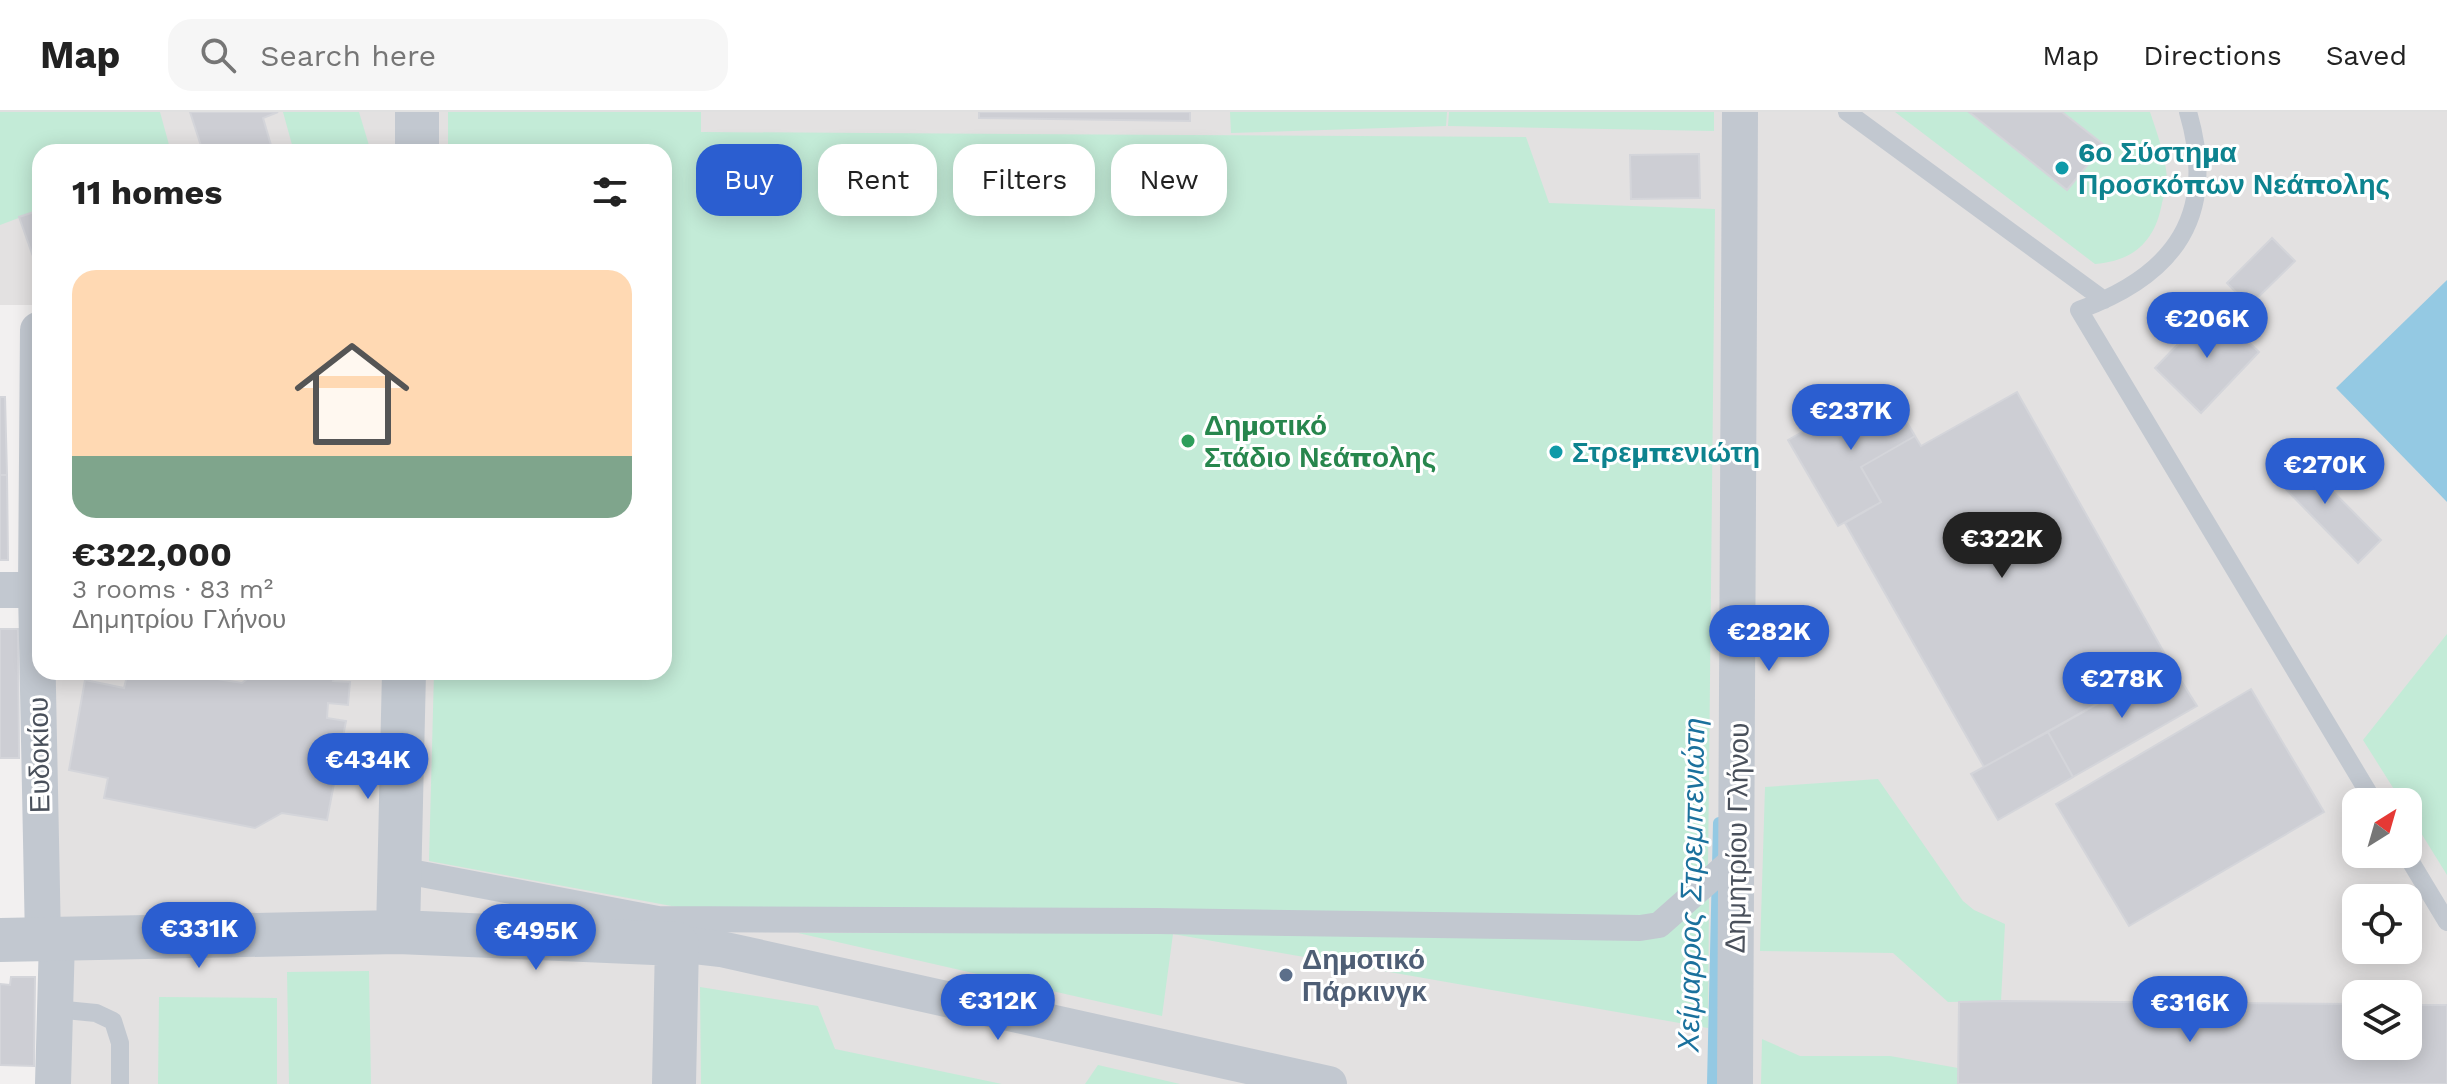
<!DOCTYPE html>
<meta charset="utf-8">
<style>
:root{--surface:#fff;--page:#f6f6f6;--text:#222;--muted:#767676;--line:#e0e0e0;--accent:#2b5ed0}
body{margin:0;font-family:"Work Sans",sans-serif;background:var(--page);color:var(--text);height:100vh;display:flex;flex-direction:column;font-size:30px;white-space:nowrap}
*{box-sizing:border-box;margin:0}
p{font-size:26px;color:var(--muted)}
.icon{flex:none;width:44px;height:44px;fill:none;stroke:currentColor;stroke-width:2;stroke-linecap:round;stroke-linejoin:round}
.map{position:relative;flex:1;overflow:hidden}
.panel{position:absolute;left:32px;top:32px;width:640px;height:536px;display:flex;flex-direction:column;background:var(--surface);border-radius:24px;box-shadow:0 4px 20px #0003}
.panel>*{flex:none}
.banner{position:absolute;left:696px;top:32px;width:760px;height:72px;display:flex;gap:16px}
.needle{width:52px;rotate:37deg}
.tools{position:absolute;left:2342px;top:676px;display:grid;gap:16px}
.tools a{display:grid;place-items:center;width:80px;height:80px;border-radius:16px;background:var(--surface);box-shadow:0 4px 20px #0003;font-size:40px}
.price{position:absolute;translate:-50% -68px;padding:0 18px;border-radius:28px;background:var(--accent);color:#fff;font-size:26px;line-height:52px;filter:drop-shadow(0 2px 4px #0008)}
.price::after{content:'';position:absolute;left:50%;top:48px;width:24px;height:18px;margin-left:-12px;background:inherit;clip-path:polygon(0 0,100% 0,50% 100%)}
.price.active{background:#222;color:#fff}
ul{padding:0;list-style:none}
li{display:grid;align-content:center;gap:16px;height:424px;padding:0 40px}
li span{display:grid;place-items:center;height:248px;border-radius:24px;color:#555}
li>.icon{margin-inline-start:auto}
span .icon{width:144px;height:144px;fill:#fffc;stroke-width:1}
li b{font-size:34px}
h2{display:flex;justify-content:space-between;align-items:center;height:96px;padding:0 40px;font-size:34px}
.pill{padding:0 28px;border-radius:24px;background:var(--surface);box-shadow:0 4px 20px #0003;font-size:28px;line-height:72px}
.pill.active{background:var(--accent);color:#fff}
header{display:flex;align-items:center;gap:48px;box-sizing:border-box;height:112px;padding:0 40px;background:var(--surface);border-bottom:2px solid var(--line)}
header strong{font-size:38px}
nav{display:flex;gap:44px;margin-inline-start:auto;font-size:28px}
.search{width:560px;height:72px;background:var(--page);display:flex;align-items:center;gap:20px;box-sizing:border-box;padding:0 28px;border-radius:24px;color:var(--muted);font-size:30px}
.map>svg:first-child{display:block}
</style>
<header>
<strong>Map</strong>
<div class="search"><svg class="icon" aria-label="search" viewBox="0 0 24 24"><circle cx="10" cy="10" r="6"/><path d="M15 15l6 6"/></svg>Search here</div>
<nav><a>Map</a><a>Directions</a><a>Saved</a></nav>
</header>
<div class="map">
<svg width="2447" height="972" viewBox="0 0 2447 972">
<rect width="100%" height="100%" fill="#f2f0f0"/>
<!-- education -->
<path fill="#e3e1e1" fill-rule="evenodd" d="M0,0h2447v972h-2394l-17,-485 -2,-294h-34zM40,40h624v520h-624zM2356,690h52v52h-52zM2356,786h52v52h-52zM2356,882h52v52h-52z"/>
<!-- green -->
<path fill="#c3ebd7" d="M0,0h160l11,40h-131v58l-40,15z
M283,0h76l12,40h-77z
M448,0h253v20l825,5 23,66 166,6 -7,659 -53,53 -978,-14 -248,-46 5,-189h230v-520h-216z
M1230,0h217l-1,14 -215,7z
M1449,0h265v19l-266,-5z
M1895,0h255c7,21 16,45 17,67 0,8 -3,17 -5,24 -7,39 -29,58 -67,61z
M2447,522v241l-39,-63v-10h-6l-39,-62z
M1878,667l85,122 11,9 31,14 -4,77 -53,1 -55,-49 -133,-2 5,-164z
M1709,782l-1,134 -535,-94 -11,82 -364,-83 856,-1z
M369,859l2,113h-82l-2,-112z
M700,875l118,19 17,43 167,35h-301z
M159,885l118,1v86h-119z
M1762,927l38,17h90l68,12v16h-197z
M1098,953l82,19h-95z"/>
<!-- water -->
<path fill="#94c9e3" d="M2447,168v222l-111,-114z"/>
<g fill="none" stroke-linecap="round" stroke-linejoin="round">
<!-- stream -->
<path stroke="#94c9e3" stroke-width="12" d="M1713,972l6,-261"/>
</g>
<!-- building -->
<path fill="#cdced4" stroke="#d4d5da" stroke-width="2" d="M190,0h88l-15,6 10,34h-70z
M979,0h211v9l-211,-3z
M1969,0h93l42,33 -37,45z
M1699,42l1,44 -69,1 -1,-44z
M40,98v66l-21,-59z
M2272,126l23,23 -46,45 -22,-23z
M2213,196l46,44 -58,61 -46,-45z
M1885,273l30,51 -54,31 20,35 -43,24 -50,-86z
M2017,280l153,271 -186,104 -139,-244 36,-21 -20,-35 54,-31 6,10z
M0,285h5l2,78h-7z
M2291,337l90,91 -23,23 -90,-92z
M0,363h7l1,85h-8z
M0,517h18l1,129h-19z
M2170,551l27,43 -124,71 -25,-45z
M128,560h46l68,11 14,-11h78l-1,9 17,1 -2,23 -20,-2 -1,15 19,3 -19,99 -45,-7 -27,15 -151,-30 4,-20 -39,-8 16,-90 39,8z
M2251,577l73,123 -195,114 -73,-122z
M2048,620l25,45 -75,43 -27,-46z
M11,865h24l-1,89 -34,-1v-81l10,1z
M2001,889l355,3v42h52v-41h39v79h-489l1,-82z"/>
<g fill="none" stroke-linecap="round" stroke-linejoin="round">
<!-- service -->
<path stroke="#c2c8d0" stroke-width="18" d="M1847,0l257,188
M2188,0c30,102 -12,163 -109,198l295,492
M2406,742l41,68
M55,897l41,4 17,8 7,22v41"/>
<!-- pedestrian -->
<path stroke="#c2c8d0" stroke-width="26" d="M400,758l258,49 499,2 483,7 19,-3 77,-68"/>
<!-- minor -->
<path stroke="#c2c8d0" stroke-width="36" d="M38,218l-2,260 7,350
M0,478h36
M677,832l44,5 608,135
M53,972l4,-145
M1735,972l5,-972"/>
<!-- tertiary -->
<path stroke="#c2c8d0" stroke-width="44" d="M417,40v-40
M398,820l6,-260
M0,828l398,-8 279,12 -3,140"/>
</g>
<!-- markers -->
<g fill="#0f9aa8" stroke="#fff" stroke-width="3">
<circle cx="2062" cy="56" r="8"/>
<circle cx="1556" cy="340" r="8"/>
</g>
<circle fill="#2e9e5b" stroke="#fff" stroke-width="3" cx="1188" cy="329" r="8"/>
<circle fill="#5c6f8a" stroke="#fff" stroke-width="3" cx="1286" cy="863" r="8"/>
<g text-anchor="middle" dominant-baseline="central" stroke-width="6" stroke-linejoin="round" paint-order="stroke">
<!-- culture labels -->
<g font-size="28" font-weight="bold" fill="#0d838f" stroke="#fff" text-anchor="start">
<text x="2078" y="40">6ο Σύστημα<tspan x="2078" dy="32">Προσκόπων Νεάπολης</tspan></text>
<text x="1572" y="340">Στρεμπενιώτη</text>
</g>
<!-- leisure labels -->
<g font-size="28" font-weight="bold" fill="#27864d" stroke="#fff" text-anchor="start">
<text x="1204" y="313">Δημοτικό<tspan x="1204" dy="32">Στάδιο Νεάπολης</tspan></text>
</g>
<!-- street labels -->
<g font-size="28" fill="#49505b" stroke="#fff">
<text transform="translate(39 643) rotate(-91)">Ευδοκίου</text>
<text transform="translate(1737 726) rotate(-89)">Δημητρίου Γλήνου</text>
</g>
<!-- service labels -->
<g font-size="28" font-weight="bold" fill="#4e5e75" stroke="#fff" text-anchor="start">
<text x="1302" y="847">Δημοτικό<tspan x="1302" dy="32">Πάρκινγκ</tspan></text>
</g>
<!-- water labels -->
<g font-size="30" font-style="italic" fill="#1b719d" stroke="#fff">
<text transform="translate(1691 773) rotate(-89)">Χείμαρρος Στρεμπενιώτη</text>
</g>
</g>
</svg>
<div class="tools">
<a><svg class="needle" viewBox="-14 -14 28 28"><path d="M0-13l5 13h-10z" fill="#e53935"/><path d="M0 13l5-13h-10z" fill="#767676"/></svg></a>
<a><svg class="icon" aria-label="locate" viewBox="0 0 24 24"><circle cx="12" cy="12" r="6"/><path d="M12 2v4M12 18v4M2 12h4M18 12h4"/></svg></a>
<a><svg class="icon" aria-label="layers" viewBox="0 0 24 24"><path d="M12 4l9 5-9 5-9-5zM3 14l9 5 9-5"/></svg></a>
</div>
<b class="price" style="left:2207px;top:248px">€206K</b>
<b class="price" style="left:1851px;top:340px">€237K</b>
<b class="price" style="left:2325px;top:394px">€270K</b>
<b class="price active" style="left:2002px;top:468px">€322K</b>
<b class="price" style="left:1769px;top:561px">€282K</b>
<b class="price" style="left:2122px;top:608px">€278K</b>
<b class="price" style="left:368px;top:689px">€434K</b>
<b class="price" style="left:199px;top:858px">€331K</b>
<b class="price" style="left:536px;top:860px">€495K</b>
<b class="price" style="left:998px;top:930px">€312K</b>
<b class="price" style="left:2190px;top:932px">€316K</b>
<div class="banner">
<a class="pill active">Buy</a>
<a class="pill">Rent</a>
<a class="pill">Filters</a>
<a class="pill">New</a>
</div>
<section class="panel">
<h2>11 homes<svg class="icon" aria-label="filters" viewBox="0 0 24 24"><path d="M4 7h16M4 17h16"/><circle cx="9" cy="7" r="2"/><circle cx="15" cy="17" r="2"/></svg></h2>
<ul>
<li><span style="background:linear-gradient(#ffd9b3 75%,#7fa58c 0)"><svg class="icon" aria-label="home" viewBox="0 0 24 24"><path d="M3 11l9-7 9 7M6 9v11h12V9"/></svg></span><div><b>€322,000</b><p>3 rooms · 83 m²</p><p>Δημητρίου Γλήνου</p></div></li>
</ul>
</section>
</div>
